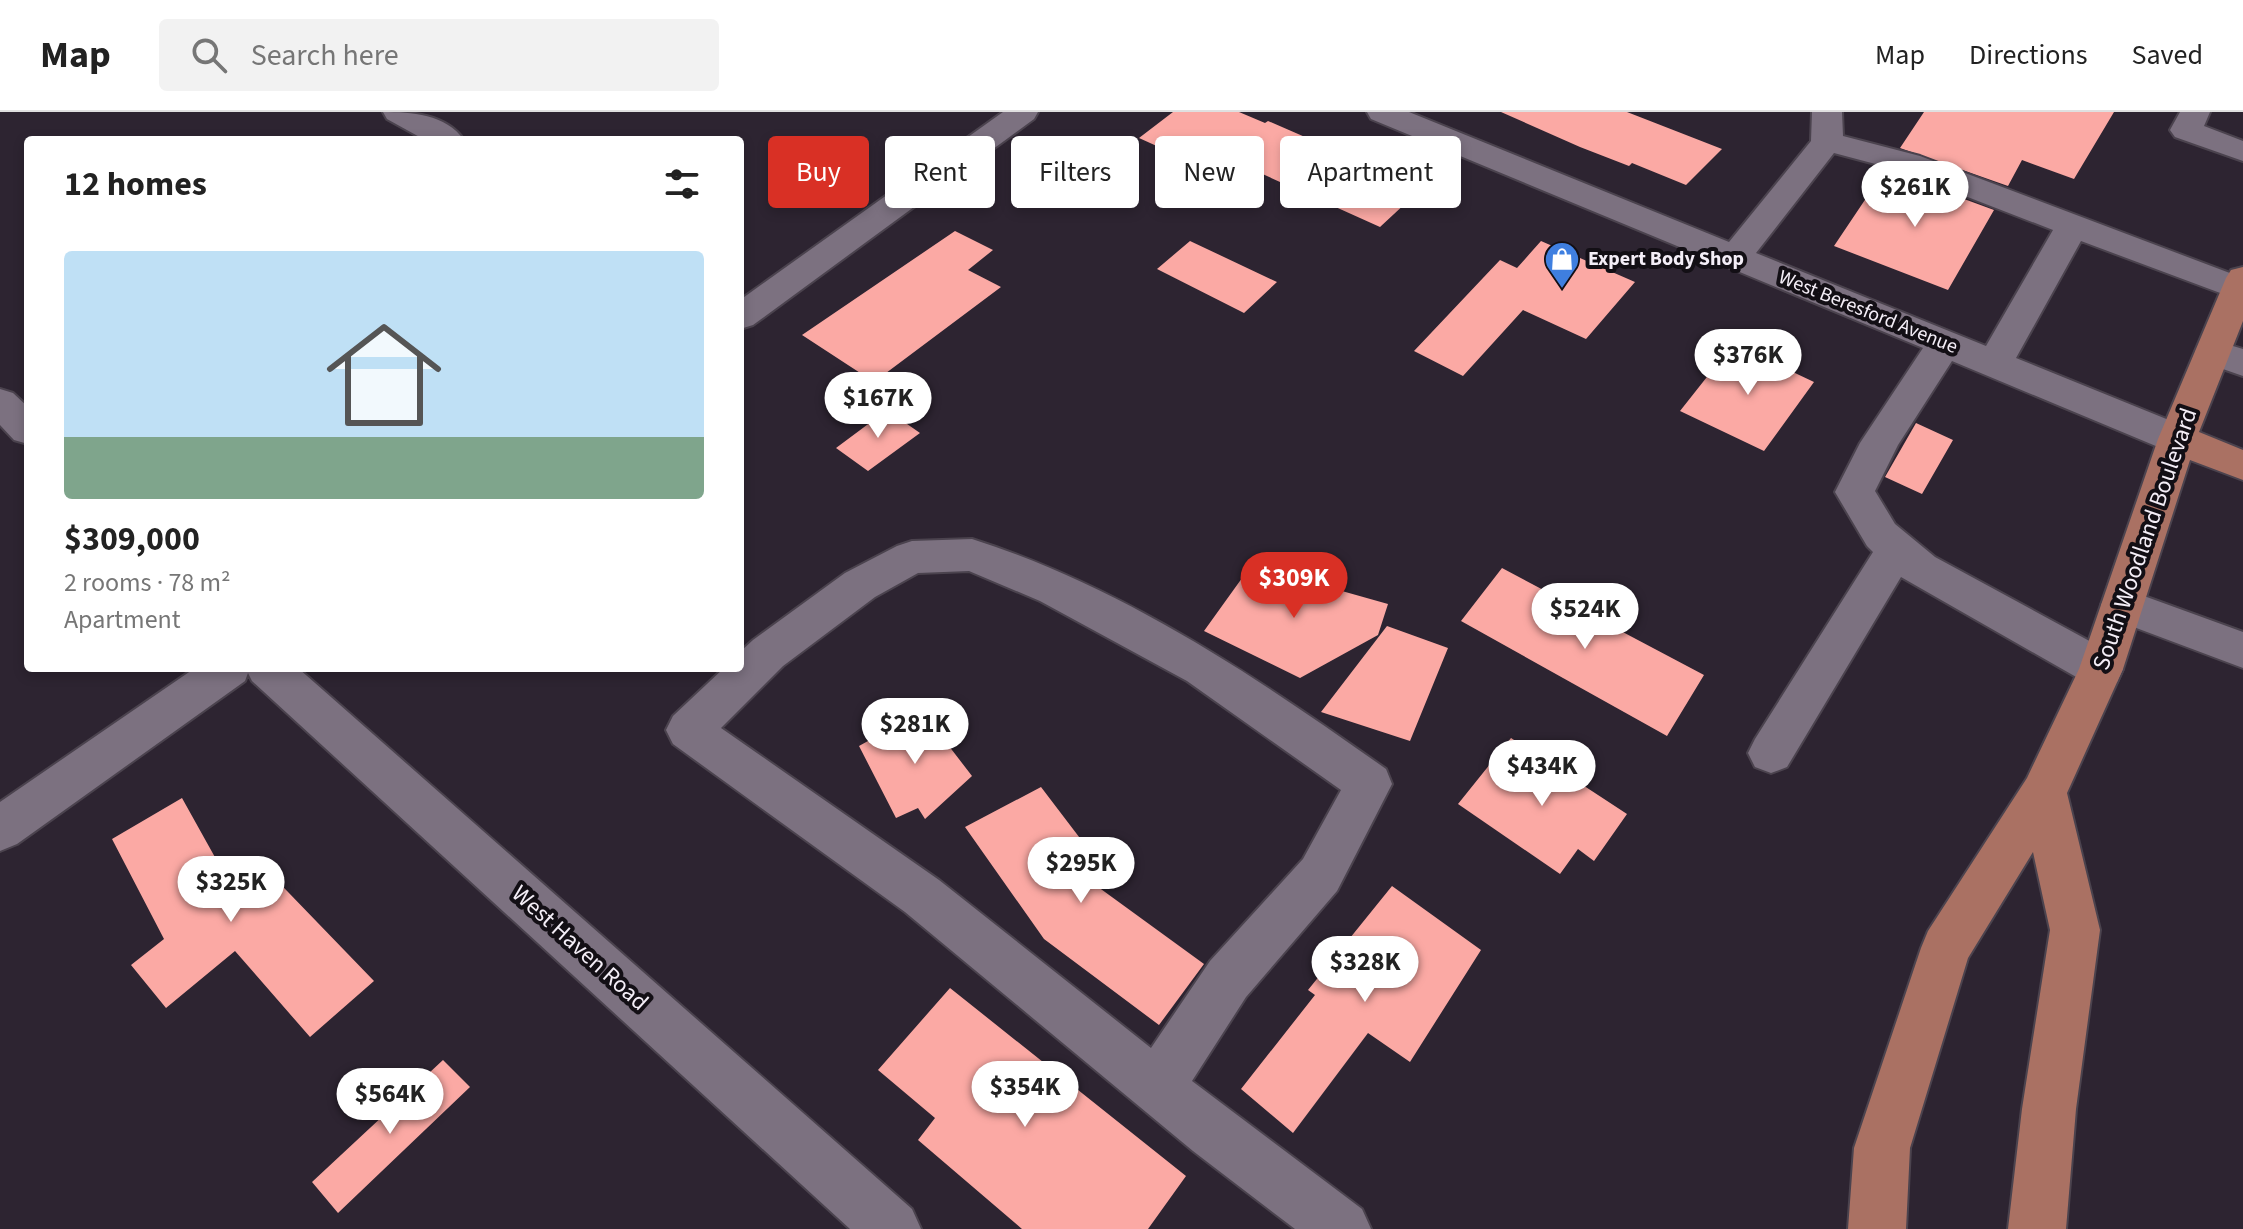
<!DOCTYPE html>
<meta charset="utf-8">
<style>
:root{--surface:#fff;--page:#f2f2f2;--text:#222;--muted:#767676;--line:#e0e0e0;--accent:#d93025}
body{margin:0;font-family:"Source Sans 3",sans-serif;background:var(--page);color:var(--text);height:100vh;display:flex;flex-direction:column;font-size:30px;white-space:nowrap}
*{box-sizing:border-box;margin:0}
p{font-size:26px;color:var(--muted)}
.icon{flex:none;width:44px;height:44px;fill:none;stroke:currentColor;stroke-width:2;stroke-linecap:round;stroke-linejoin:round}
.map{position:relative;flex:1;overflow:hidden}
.panel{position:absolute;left:24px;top:24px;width:720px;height:536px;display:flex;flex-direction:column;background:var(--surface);border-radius:8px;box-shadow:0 4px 12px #0003}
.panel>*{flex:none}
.banner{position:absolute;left:768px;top:24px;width:760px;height:72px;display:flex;gap:16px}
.price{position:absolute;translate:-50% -68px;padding:0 18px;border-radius:28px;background:#fff;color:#222;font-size:26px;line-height:52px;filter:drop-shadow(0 2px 4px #0008)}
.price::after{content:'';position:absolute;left:50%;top:48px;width:24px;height:18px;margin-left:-12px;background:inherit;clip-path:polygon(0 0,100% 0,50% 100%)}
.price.active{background:var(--accent);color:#fff}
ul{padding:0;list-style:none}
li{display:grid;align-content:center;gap:16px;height:424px;padding:0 40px}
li+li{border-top:2px solid var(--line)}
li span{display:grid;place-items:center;height:248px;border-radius:8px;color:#555}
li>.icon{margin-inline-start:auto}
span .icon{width:144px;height:144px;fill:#fffc;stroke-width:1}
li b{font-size:34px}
h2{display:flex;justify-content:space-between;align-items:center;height:96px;padding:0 40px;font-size:34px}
.chip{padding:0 28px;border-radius:8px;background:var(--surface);box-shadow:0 4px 12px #0003;font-size:28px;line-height:72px}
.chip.active{background:var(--accent);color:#fff}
header{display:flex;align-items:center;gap:48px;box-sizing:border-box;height:112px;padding:0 40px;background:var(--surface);border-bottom:2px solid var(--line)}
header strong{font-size:38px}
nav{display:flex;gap:44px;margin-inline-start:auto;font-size:28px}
.search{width:560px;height:72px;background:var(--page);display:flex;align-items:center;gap:20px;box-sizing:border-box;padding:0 28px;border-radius:8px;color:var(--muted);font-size:30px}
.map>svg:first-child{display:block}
</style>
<header>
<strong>Map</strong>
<div class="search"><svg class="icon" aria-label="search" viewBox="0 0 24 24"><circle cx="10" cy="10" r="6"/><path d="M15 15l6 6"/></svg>Search here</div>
<nav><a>Map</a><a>Directions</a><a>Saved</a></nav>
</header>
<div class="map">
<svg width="2243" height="1117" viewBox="0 0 2243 1117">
<rect width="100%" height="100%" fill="#2d2431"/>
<!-- building -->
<path fill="#fba9a4" d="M1173,0h66l26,11 3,-2 154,67 -42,39 -153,-69 -15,13 -73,-33z
M1501,0h126l95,37 -36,36 -54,-22 -3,3 -49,-19z
M1924,0h190l-40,67 -52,-19 -14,26 -108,-38z
M1885,58l109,40 -46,80 -114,-44z
M955,119l38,19 -25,20 33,17 -127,95 -72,-47z
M1190,129l87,41 -33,31 -87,-44z
M1541,129l94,41 -49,57 -63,-29 -60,66 -49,-25 86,-91 17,8z
M1733,232l81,38 -50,69 -84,-40z
M887,298l33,23 -52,38 -32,-23z
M1916,311l37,17 -31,54 -37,-17z
M1255,448l54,25 1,-3 78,22 -10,31 -78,43 -96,-47z
M1502,456l202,107 -37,61 -206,-115z
M1387,514l61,22 -38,93 -89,-29z
M922,599l50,65 -47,43 -7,-11 -22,10 -37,-72z
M1511,626l116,76 -33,47 -16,-12 -18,25 -102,-70z
M1041,675l67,88 -14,9 110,80 -45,61 -115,-86 -79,-112z
M182,686l49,88 29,-23 114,118 -64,56 -75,-86 -69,57 -35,-43 33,-26 -52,-100z
M1392,774l89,64 -71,112 -42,-29 -75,100 -52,-44 74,-94 -7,-5z
M950,876l236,188 -38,53h-126l-104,-89 17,-22 -57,-48z
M443,948l27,27 -132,126 -26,-31z"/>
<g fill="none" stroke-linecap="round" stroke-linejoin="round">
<!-- minor casing -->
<g stroke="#4b434e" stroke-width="4">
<path id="minor" d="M383,0c28,0 63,2 81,28h-39l-38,-21z
M1003,0h35l-4,7 -281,206 -13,4v-29z
M1367,0h42l320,130 82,-101 1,-29h30l1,24 77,20 323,122v21l-4,1 -158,-59 -65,117 175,71 5,10 -5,10 -14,4 -14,-4 -211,-88 -54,84 -23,46 20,33 40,33 182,99 6,13 -6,13 -16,5 -16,-5 -184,-105 -114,190 -16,6 -16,-6 -7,-14 7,-14 118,-187 -6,-6 -32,-54 25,-49 63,-95 -552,-229zM1834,41l64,17 155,60 -67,116 -230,-93z
M2180,0h30l-6,14 39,15v20l-68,-24 -5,-7z
M2213,228l30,9v27l-43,-15 -5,-9 5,-9z
M0,277l13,4 15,14v37l-14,-4 -14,-15z
M972,427c151,48 286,139 414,230l6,15 -55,107 -91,106 -54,84 170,128 9,20h-76l-102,-78 -288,-239 -232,-168 -7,-14 7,-14 51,-48h16v-16l13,-12 92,-67 52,-27 15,-5zM969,459l71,30 147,80 154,109 -38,69 -93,102 -59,87 -212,-168 -218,-152 62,-62 92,-69 43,-24z
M2122,476l121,44v36l-136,-51 -6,-12 6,-12z
M195,556h103l614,541 9,20h-71l-598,-548 -4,-8 -3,8 -228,163 -17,7v-49z"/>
</g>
<!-- major casing -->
<g stroke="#4b434e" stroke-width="4">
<path id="major" d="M2243,155v54l-44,111 44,18v30l-53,-20 -67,209 -56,124 33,137 -24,179 -10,120h-58l14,-120 28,-179 -17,-78 -65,106 -58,190 -4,81h-58l6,-81 67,-200 7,-17 99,-153 52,-109 79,-230 68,-161 5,-8z"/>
</g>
<!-- minor -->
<use href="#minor" fill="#7c7180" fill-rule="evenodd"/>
<!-- major -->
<use href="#major" fill="#aa7163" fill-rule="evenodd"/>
</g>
<!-- icons -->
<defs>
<g id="shop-pin" transform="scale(1.8)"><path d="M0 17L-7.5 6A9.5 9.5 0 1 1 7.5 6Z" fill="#3f7fe0" stroke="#130f15"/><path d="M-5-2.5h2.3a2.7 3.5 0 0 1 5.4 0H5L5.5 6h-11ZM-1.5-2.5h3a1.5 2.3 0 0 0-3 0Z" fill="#fff"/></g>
</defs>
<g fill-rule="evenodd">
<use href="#shop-pin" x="1562" y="147"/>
</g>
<g text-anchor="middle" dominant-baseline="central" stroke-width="8" stroke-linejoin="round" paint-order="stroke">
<!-- far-poi labels -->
<g font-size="20" font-weight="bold" fill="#f4eef7" stroke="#130f15" text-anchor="start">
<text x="1588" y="147">Expert Body Shop</text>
</g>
<!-- far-street labels -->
<g font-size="20" fill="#f4eef7" stroke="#130f15">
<text transform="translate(1868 200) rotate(22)">West Beresford Avenue</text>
</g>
<!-- street labels -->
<g font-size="24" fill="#f4eef7" stroke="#130f15">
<text transform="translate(2145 427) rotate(-71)">South Woodland Boulevard</text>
<text transform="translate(580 836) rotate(42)">West Haven Road</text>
</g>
</g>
</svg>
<b class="price" style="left:1915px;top:117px">$261K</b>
<b class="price" style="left:1748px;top:285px">$376K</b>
<b class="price" style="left:878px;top:328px">$167K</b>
<b class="price active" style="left:1294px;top:508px">$309K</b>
<b class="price" style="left:1585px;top:539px">$524K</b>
<b class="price" style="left:915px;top:654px">$281K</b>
<b class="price" style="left:1542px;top:696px">$434K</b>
<b class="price" style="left:1081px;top:793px">$295K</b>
<b class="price" style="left:231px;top:812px">$325K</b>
<b class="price" style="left:1365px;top:892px">$328K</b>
<b class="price" style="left:1025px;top:1017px">$354K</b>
<b class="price" style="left:390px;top:1024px">$564K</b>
<div class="banner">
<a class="chip active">Buy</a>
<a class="chip">Rent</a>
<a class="chip">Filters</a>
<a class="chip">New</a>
<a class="chip">Apartment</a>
</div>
<section class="panel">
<h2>12 homes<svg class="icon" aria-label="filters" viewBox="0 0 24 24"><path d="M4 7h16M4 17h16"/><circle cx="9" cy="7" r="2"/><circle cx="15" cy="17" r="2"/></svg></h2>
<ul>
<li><span style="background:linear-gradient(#bfe0f5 75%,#7fa58c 0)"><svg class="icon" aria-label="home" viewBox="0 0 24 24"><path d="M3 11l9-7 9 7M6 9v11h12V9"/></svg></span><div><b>$309,000</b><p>2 rooms · 78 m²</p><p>Apartment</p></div></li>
</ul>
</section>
</div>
